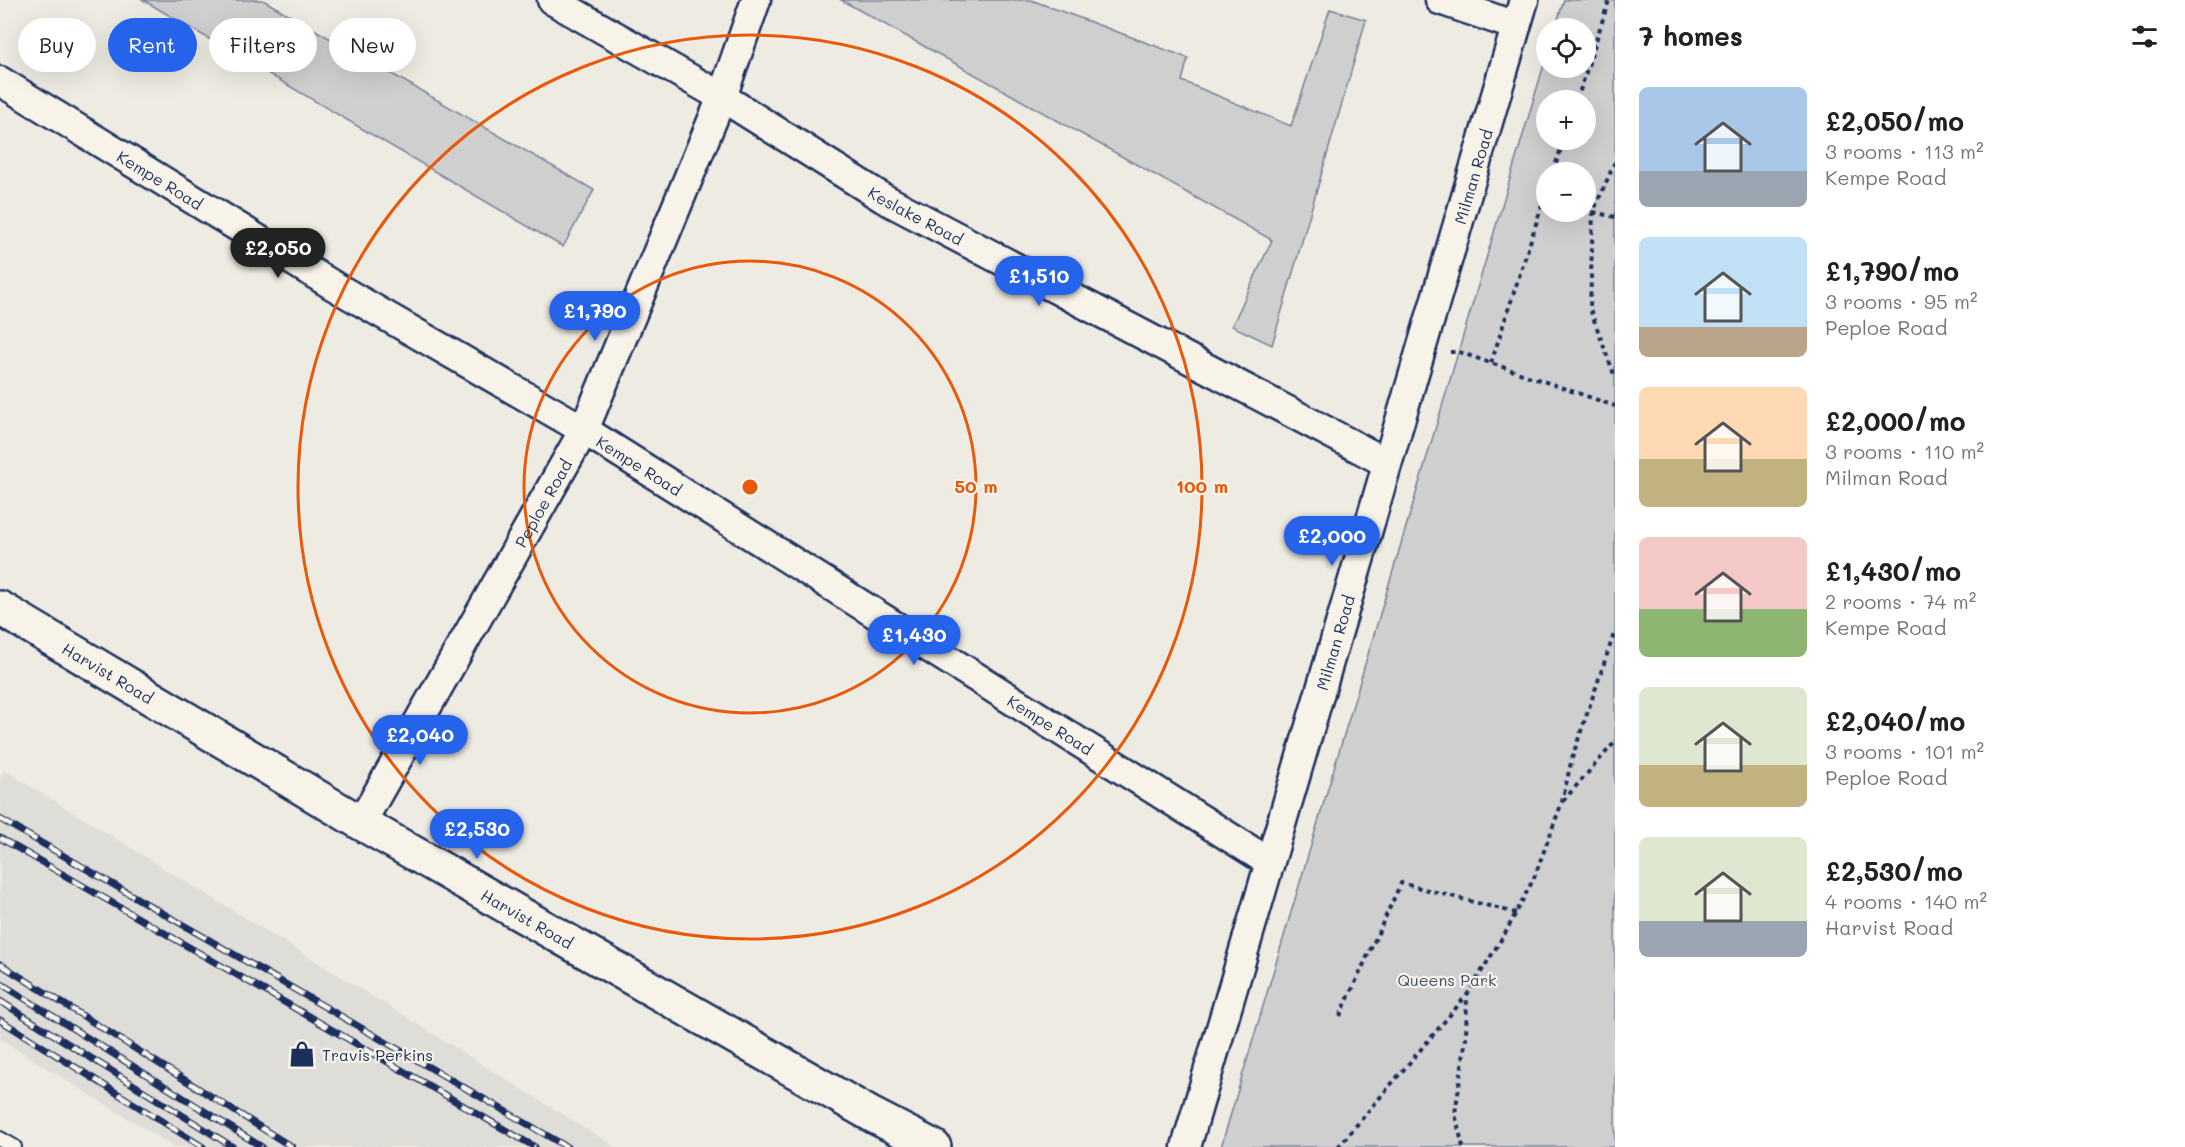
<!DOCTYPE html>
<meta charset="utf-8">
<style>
:root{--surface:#fff;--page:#f6f6f6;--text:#202124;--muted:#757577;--accent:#2563eb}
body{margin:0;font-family:Mali,sans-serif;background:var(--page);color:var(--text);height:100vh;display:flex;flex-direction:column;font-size:22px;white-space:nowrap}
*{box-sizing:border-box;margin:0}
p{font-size:20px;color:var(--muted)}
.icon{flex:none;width:33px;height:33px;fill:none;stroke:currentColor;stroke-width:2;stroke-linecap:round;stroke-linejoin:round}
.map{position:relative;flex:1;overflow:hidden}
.side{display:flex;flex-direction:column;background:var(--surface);width:570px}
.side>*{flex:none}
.top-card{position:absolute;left:18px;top:18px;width:570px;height:54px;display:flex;gap:12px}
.buttons{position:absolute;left:1536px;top:18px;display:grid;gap:12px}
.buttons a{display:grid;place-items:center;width:60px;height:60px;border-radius:50%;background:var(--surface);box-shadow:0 6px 24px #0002;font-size:30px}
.price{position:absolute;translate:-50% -51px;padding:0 14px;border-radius:21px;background:var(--accent);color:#fff;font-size:20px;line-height:39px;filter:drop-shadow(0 2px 3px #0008)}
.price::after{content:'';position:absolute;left:50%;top:36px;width:18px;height:14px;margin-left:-9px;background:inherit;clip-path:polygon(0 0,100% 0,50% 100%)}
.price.selected{background:#222;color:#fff}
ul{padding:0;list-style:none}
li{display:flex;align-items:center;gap:18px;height:150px;padding:0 24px}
li span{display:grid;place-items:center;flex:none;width:168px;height:120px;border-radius:9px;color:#555}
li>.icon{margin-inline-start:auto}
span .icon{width:72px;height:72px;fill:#fffc;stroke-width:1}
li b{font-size:26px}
h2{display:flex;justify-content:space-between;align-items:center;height:72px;padding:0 24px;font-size:26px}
.tag{padding:0 21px;border-radius:27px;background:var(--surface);box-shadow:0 6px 24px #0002;font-size:21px;line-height:54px}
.tag.selected{background:var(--accent);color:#fff}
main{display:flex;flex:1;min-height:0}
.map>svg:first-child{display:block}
</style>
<main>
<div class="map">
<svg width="1615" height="1147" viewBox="0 0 1615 1147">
<rect width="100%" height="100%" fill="#eeebe2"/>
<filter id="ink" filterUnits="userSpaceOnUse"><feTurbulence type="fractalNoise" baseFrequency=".0167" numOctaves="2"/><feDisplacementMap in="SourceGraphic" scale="12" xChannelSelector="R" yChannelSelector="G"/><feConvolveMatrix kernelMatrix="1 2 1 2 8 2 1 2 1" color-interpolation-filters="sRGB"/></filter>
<g filter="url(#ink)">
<!-- built -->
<path fill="#deddd8" d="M4,770l352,216 259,161h-441l-174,-108v-260z"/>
<!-- green -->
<path fill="#cfcfcf" stroke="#757f96" stroke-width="1.5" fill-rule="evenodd" d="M143,0h120l331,190 -31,57z
M841,0h190l157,58 -6,23 109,45 39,-117 36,11 -94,325 -40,-19 40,-86z
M1564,0h51v1147h-394l325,-1089v10h40v-40h-31zM1546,100h40v40h-40zM1546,172h40v40h-40z"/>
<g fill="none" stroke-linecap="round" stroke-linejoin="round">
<!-- lane casing -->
<g stroke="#1b2f5e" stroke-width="18">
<path id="lane" d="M0,1139l14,8"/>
</g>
<!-- street casing -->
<g stroke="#1b2f5e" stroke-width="33">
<g id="street">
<path id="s1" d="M552,0l170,97 161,101 504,265"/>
<path d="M1440,0l76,26"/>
<path id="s2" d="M0,81l334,205 250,144 685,432"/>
<path id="s3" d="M361,823l223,-393 138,-333 34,-97"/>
<path id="s4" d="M1186,1147c111,-383 227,-764 338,-1147"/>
</g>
</g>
<!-- secondary casing -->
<g stroke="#1b2f5e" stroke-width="38">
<g id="secondary">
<path id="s5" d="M0,608l361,215 511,292 62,32"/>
</g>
</g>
<!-- path -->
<path stroke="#1b2f5e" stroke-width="4" stroke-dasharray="4.5 4.5" stroke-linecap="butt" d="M1577,100l32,-100
M1615,162l-22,50 -3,97 25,68
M1553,172l11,-32
M1593,212l22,5
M1450,352h9l156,54
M1491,363l55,-170
M1563,801l52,-59
M1340,1016l61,-133 115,30
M1338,1147l128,-151
M1463,1147l-8,-33 11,-76 1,-43 40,-65 27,-52 28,-76 10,-44 43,-127"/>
<!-- lane -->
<use href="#lane" stroke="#f7f3e8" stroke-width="14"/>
<!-- street -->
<use href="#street" stroke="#f7f3e8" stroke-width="28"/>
<!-- secondary -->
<use href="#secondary" stroke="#f7f3e8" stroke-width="33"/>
<!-- rail casing -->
<g stroke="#1b2f5e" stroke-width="7">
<path id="rail" d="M0,819l567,328
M0,838l535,309
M0,964l292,183
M0,983l262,164
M0,1001l233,146
M0,1020l203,127"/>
</g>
<!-- rail -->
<use href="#rail" stroke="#f7f3e8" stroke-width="4.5" stroke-dasharray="14" stroke-linecap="butt"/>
</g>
</g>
<!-- distance rings -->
<g fill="none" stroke="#e8590c" stroke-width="3">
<circle cx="750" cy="487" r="226"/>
<circle cx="750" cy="487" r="452"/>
</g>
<!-- icons -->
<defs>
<g id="shop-bare" transform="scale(2.07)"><path d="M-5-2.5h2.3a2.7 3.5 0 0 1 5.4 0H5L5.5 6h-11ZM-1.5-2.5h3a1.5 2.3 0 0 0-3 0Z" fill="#1b2f5e" stroke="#f7f3e8" stroke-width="2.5" paint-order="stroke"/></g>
</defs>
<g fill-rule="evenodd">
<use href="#shop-bare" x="302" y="1054"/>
</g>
<g text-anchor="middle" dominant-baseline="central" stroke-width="4.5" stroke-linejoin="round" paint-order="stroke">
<!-- street labels -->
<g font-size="16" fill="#1b2f5e" stroke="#f7f3e8">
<text stroke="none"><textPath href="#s4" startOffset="1012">Milman Road</textPath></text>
<text stroke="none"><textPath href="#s2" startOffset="188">Kempe Road</textPath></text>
<text stroke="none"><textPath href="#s1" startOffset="423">Keslake Road</textPath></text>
<text stroke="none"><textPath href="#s2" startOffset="746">Kempe Road</textPath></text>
<text stroke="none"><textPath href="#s3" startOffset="368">Peploe Road</textPath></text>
<text stroke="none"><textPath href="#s4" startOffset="526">Milman Road</textPath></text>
<text stroke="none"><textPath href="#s5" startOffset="126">Harvist Road</textPath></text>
<text stroke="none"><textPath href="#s2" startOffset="1232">Kempe Road</textPath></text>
<text stroke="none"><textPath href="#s5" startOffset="612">Harvist Road</textPath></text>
</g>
<!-- park labels -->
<g font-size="16" fill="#3f4f75" stroke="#f7f3e8">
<text x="1447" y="979">Queens Park</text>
</g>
<!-- poi labels -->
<g font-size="16" fill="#1b2f5e" stroke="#f7f3e8" text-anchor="start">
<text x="322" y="1054">Travis Perkins</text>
</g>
</g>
<circle cx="750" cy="487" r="9" fill="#e8590c" stroke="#f7f3e8" stroke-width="3"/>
<g font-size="18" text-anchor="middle" font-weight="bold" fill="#e8590c" stroke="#f7f3e8" stroke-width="4.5" stroke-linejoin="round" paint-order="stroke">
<text x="976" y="493">50 m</text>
<text x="1202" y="493">100 m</text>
</g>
</svg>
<div class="buttons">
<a><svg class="icon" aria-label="locate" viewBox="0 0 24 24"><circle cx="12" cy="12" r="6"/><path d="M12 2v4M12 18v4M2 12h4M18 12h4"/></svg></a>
<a>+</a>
<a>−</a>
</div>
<b class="price selected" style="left:278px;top:279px">£2,050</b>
<b class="price" style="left:1039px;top:307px">£1,510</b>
<b class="price" style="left:595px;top:342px">£1,790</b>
<b class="price" style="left:1332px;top:567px">£2,000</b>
<b class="price" style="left:914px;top:666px">£1,430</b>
<b class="price" style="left:420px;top:766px">£2,040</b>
<b class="price" style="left:477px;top:860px">£2,530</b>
<div class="top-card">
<a class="tag">Buy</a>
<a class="tag selected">Rent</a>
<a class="tag">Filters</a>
<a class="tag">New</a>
</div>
</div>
<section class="side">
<h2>7 homes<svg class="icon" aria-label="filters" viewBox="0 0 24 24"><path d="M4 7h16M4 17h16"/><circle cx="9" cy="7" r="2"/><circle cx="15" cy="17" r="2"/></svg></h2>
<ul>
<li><span style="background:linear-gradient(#a9c7e8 70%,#9aa5b1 0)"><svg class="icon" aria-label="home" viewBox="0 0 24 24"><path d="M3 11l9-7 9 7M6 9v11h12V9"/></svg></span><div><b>£2,050/mo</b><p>3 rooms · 113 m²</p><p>Kempe Road</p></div></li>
<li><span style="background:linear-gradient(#bfe0f5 75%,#b9a48a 0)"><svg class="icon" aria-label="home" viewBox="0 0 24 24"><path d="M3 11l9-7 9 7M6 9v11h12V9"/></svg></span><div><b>£1,790/mo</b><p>3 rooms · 95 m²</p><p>Peploe Road</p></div></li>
<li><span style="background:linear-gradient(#ffd9b3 60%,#c2b280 0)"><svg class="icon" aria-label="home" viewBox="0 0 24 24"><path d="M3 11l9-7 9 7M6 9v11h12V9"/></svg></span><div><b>£2,000/mo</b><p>3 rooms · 110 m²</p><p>Milman Road</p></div></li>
<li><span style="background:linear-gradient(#f6c9c9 60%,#8fb573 0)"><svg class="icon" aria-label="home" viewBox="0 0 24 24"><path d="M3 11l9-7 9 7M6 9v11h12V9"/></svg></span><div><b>£1,430/mo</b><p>2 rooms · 74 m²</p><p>Kempe Road</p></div></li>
<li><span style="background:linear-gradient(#dfe7d0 65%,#c2b280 0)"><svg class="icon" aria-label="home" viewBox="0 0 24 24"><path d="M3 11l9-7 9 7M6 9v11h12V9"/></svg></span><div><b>£2,040/mo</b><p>3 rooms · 101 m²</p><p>Peploe Road</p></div></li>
<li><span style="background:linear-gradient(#dfe7d0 70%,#9aa5b1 0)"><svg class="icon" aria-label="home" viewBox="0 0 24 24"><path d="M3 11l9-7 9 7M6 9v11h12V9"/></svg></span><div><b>£2,530/mo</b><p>4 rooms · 140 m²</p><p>Harvist Road</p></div></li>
</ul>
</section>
</main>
